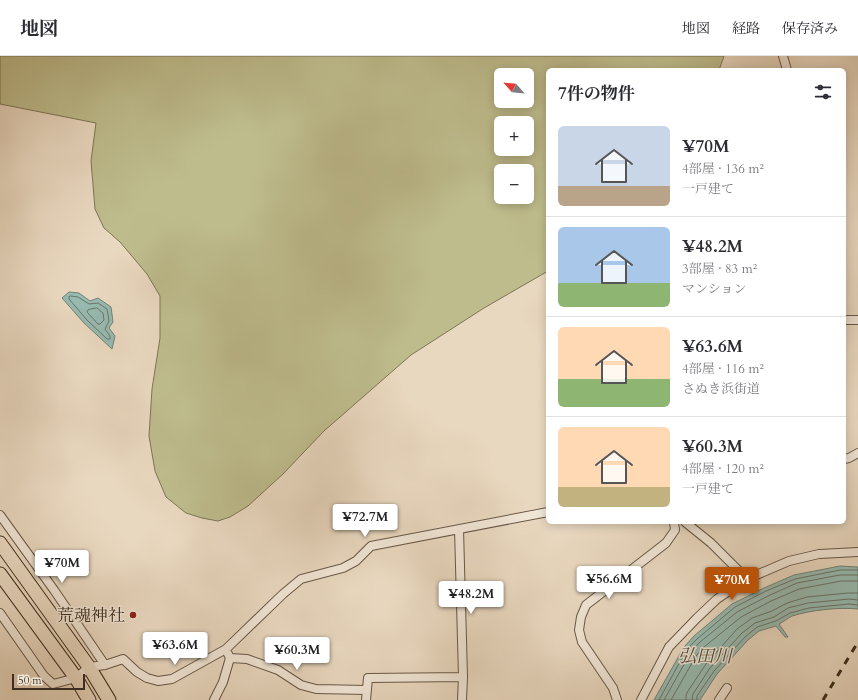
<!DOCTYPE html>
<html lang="ja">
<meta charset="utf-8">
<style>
:root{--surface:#fff;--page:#f2f2f3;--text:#2b2b33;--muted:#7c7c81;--line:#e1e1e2;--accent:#b45309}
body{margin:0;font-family:Cardo,"Noto Serif JP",serif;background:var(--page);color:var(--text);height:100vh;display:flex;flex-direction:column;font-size:15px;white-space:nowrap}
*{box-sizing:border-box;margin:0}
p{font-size:13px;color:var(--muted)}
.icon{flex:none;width:22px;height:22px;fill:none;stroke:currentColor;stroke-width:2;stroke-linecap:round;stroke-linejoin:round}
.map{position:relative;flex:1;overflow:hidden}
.drawer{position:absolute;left:546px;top:12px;width:300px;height:456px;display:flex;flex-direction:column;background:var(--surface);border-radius:6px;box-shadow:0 2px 10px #0003}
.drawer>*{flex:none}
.needle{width:26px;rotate:297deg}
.controls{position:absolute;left:494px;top:12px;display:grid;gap:8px}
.controls a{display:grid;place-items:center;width:40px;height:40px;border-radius:6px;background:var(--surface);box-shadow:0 2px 10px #0003;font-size:20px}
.scale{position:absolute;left:12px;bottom:10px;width:73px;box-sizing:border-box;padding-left:4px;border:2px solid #3d2e1f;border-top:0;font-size:11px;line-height:14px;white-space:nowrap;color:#3d2e1f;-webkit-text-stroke:3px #f1e6d6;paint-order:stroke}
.price{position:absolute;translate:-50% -34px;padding:0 9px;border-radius:4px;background:#fff;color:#222;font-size:13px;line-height:26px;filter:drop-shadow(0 1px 2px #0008)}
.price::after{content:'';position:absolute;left:50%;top:24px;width:12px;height:9px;margin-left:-6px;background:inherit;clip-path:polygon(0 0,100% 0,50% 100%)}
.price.current{background:var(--accent);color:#fff}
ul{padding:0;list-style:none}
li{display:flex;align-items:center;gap:12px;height:100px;padding:0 12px}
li+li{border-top:1px solid var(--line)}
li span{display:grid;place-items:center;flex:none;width:112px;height:80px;border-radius:6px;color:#555}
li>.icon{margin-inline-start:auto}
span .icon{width:48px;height:48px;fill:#fffc;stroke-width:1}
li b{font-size:17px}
h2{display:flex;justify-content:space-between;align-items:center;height:48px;padding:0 12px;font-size:17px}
header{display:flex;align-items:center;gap:24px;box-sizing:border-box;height:56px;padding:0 20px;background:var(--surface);border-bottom:1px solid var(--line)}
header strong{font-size:19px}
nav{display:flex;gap:22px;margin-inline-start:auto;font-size:14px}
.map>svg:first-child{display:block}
</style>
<header>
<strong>地図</strong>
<nav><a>地図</a><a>経路</a><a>保存済み</a></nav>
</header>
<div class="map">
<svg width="858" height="644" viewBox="0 0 858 644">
<rect width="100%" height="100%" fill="#e9d8c0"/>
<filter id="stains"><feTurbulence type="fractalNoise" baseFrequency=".005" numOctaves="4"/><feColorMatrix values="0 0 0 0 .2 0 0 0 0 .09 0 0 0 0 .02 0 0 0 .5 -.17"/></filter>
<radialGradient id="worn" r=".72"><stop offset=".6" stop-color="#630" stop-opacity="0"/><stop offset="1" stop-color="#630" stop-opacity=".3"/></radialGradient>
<!-- green -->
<path fill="#bebc8d" stroke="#7e7556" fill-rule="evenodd" d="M0,0h724l-5,14h-171v201l-64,37 -73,47 -87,76 -41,43 -35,32 -18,11 -12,4 -16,-3 -16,-5 -20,-16 -11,-26 -6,-35 3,-47 8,-51v-42l-13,-22 -27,-32 -16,-14 -9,-19 -4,-48 5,-38 -96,-19zM501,19h26v26h-26zM501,67h26v26h-26zM501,115h26v26h-26z"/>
<!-- water -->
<path fill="#97bab1" stroke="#738277" d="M69,236l10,1 11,8 8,-3 13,9 2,15 -4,6 6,8 -3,13 -28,-26 -22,-25z
M840,510l18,1v42c-19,-2 -47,1 -66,7 -4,2 -9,6 -13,8l9,13h-3l-9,-11 -17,5 -11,9 -31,34 -17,26h-46l30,-53 10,-11 38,-32 32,-16 30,-13z"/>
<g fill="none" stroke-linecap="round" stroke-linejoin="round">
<!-- shore -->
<path stroke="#6a7468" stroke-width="1" d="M71,240l7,1 11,7 9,-1 9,6 2,12 -4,8 5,7v3h-3l-20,-19 -18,-21v-2z
M97,252l6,5 1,7 -4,4h-2l-11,-12 1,-2z
M659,644l28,-51 10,-10 38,-32 31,-16 29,-12 45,-9h18
M664,644l27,-48 9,-10 37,-30 31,-16 29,-13 43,-8h18
M671,644l25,-44 8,-9 37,-30 30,-16 28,-12 42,-8h17
M686,644v-5l2,-4 18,-27 31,-35 15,-11 20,-7 15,-8 20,-6 41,-4h10
M692,644l1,-6 17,-26 32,-35 13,-10 19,-6 14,-9 20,-5 41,-4 9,1
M697,644v-4l17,-25 31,-34 12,-10 19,-6 14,-8 19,-5 40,-4 9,1"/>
<!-- street casing -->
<g stroke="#685847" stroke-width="10">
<path id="street" d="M783,0l4,14
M844,264h14
M844,403l5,-1 9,-5
M0,459l54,75 51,75
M685,466l26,21 36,36
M459,473l4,148 -1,23
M0,557l44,63 9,8 23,-6 13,-11 16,-2 18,-6 14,13 10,6 11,3 14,-2 54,-30 57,-55 18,-15 42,-11 13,-7 15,-15 177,-34
M230,602l17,1 31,11 23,15 15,4 51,1
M214,644l9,-18 7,-24 -2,-4
M366,644l2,-22 95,-1
M617,644l-4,-12 -31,-46 -3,-12 2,-13 5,-12 80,-62 9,-13 -1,-8
M641,644l28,-53 28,-29 20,-19 30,-20 42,-18 30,-7 39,-2
M719,644l8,-12"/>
</g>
<!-- primary casing -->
<g stroke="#3d2e1f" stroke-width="15">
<path id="primary" d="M0,487l89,124 20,33
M0,518l76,104 13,22"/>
</g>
<!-- street -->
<use href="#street" stroke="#f1e6d6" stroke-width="8"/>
<!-- primary -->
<use href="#primary" stroke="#e9d8c0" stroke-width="13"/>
<!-- rail -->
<path stroke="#3d2e1f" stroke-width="3" stroke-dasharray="7 7" stroke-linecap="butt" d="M823,644l35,-58"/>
</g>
<!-- markers -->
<circle fill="#8f2418" stroke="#f1e6d6" stroke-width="1.5" cx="133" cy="559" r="4"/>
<g text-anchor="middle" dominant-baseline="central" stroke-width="3" stroke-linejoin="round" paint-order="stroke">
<!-- poi labels -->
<g font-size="17" fill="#3d2e1f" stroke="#f1e6d6" text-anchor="end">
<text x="125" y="559">荒魂神社</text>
</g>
<!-- water labels -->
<g font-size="18" font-style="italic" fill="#4f4a3c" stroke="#f1e6d6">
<text x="705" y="600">弘田川</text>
</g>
</g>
<rect width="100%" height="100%" filter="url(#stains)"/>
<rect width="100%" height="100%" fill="url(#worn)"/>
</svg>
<div class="controls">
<a><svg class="needle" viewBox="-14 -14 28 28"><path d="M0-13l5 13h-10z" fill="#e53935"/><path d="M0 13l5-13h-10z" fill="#7c7c81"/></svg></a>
<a>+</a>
<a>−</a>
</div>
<div class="scale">50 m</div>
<b class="price" style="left:365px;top:482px">¥72.7M</b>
<b class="price" style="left:62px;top:528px">¥70M</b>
<b class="price" style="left:609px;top:544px">¥56.6M</b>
<b class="price current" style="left:732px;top:545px">¥70M</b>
<b class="price" style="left:471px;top:559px">¥48.2M</b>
<b class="price" style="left:175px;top:610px">¥63.6M</b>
<b class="price" style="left:297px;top:615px">¥60.3M</b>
<section class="drawer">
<h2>7件の物件<svg class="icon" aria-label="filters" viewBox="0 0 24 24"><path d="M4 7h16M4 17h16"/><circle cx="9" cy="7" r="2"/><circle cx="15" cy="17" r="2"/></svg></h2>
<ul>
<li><span style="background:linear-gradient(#c9d6e8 75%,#b9a48a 0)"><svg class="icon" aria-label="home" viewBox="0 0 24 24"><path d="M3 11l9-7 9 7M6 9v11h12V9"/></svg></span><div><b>¥70M</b><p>4部屋 · 136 m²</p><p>一戸建て</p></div></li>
<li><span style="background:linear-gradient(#a9c7e8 70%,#8fb573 0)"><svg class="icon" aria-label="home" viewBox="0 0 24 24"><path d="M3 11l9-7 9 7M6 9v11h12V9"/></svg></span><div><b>¥48.2M</b><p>3部屋 · 83 m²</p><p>マンション</p></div></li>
<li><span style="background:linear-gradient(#ffd9b3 65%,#8fb573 0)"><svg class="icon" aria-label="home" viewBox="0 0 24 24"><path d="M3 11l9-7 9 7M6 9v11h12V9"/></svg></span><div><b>¥63.6M</b><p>4部屋 · 116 m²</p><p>さぬき浜街道</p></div></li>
<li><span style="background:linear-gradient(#ffd9b3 75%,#c2b280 0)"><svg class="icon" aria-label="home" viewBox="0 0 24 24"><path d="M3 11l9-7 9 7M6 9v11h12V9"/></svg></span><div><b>¥60.3M</b><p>4部屋 · 120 m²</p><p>一戸建て</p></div></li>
</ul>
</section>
</div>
